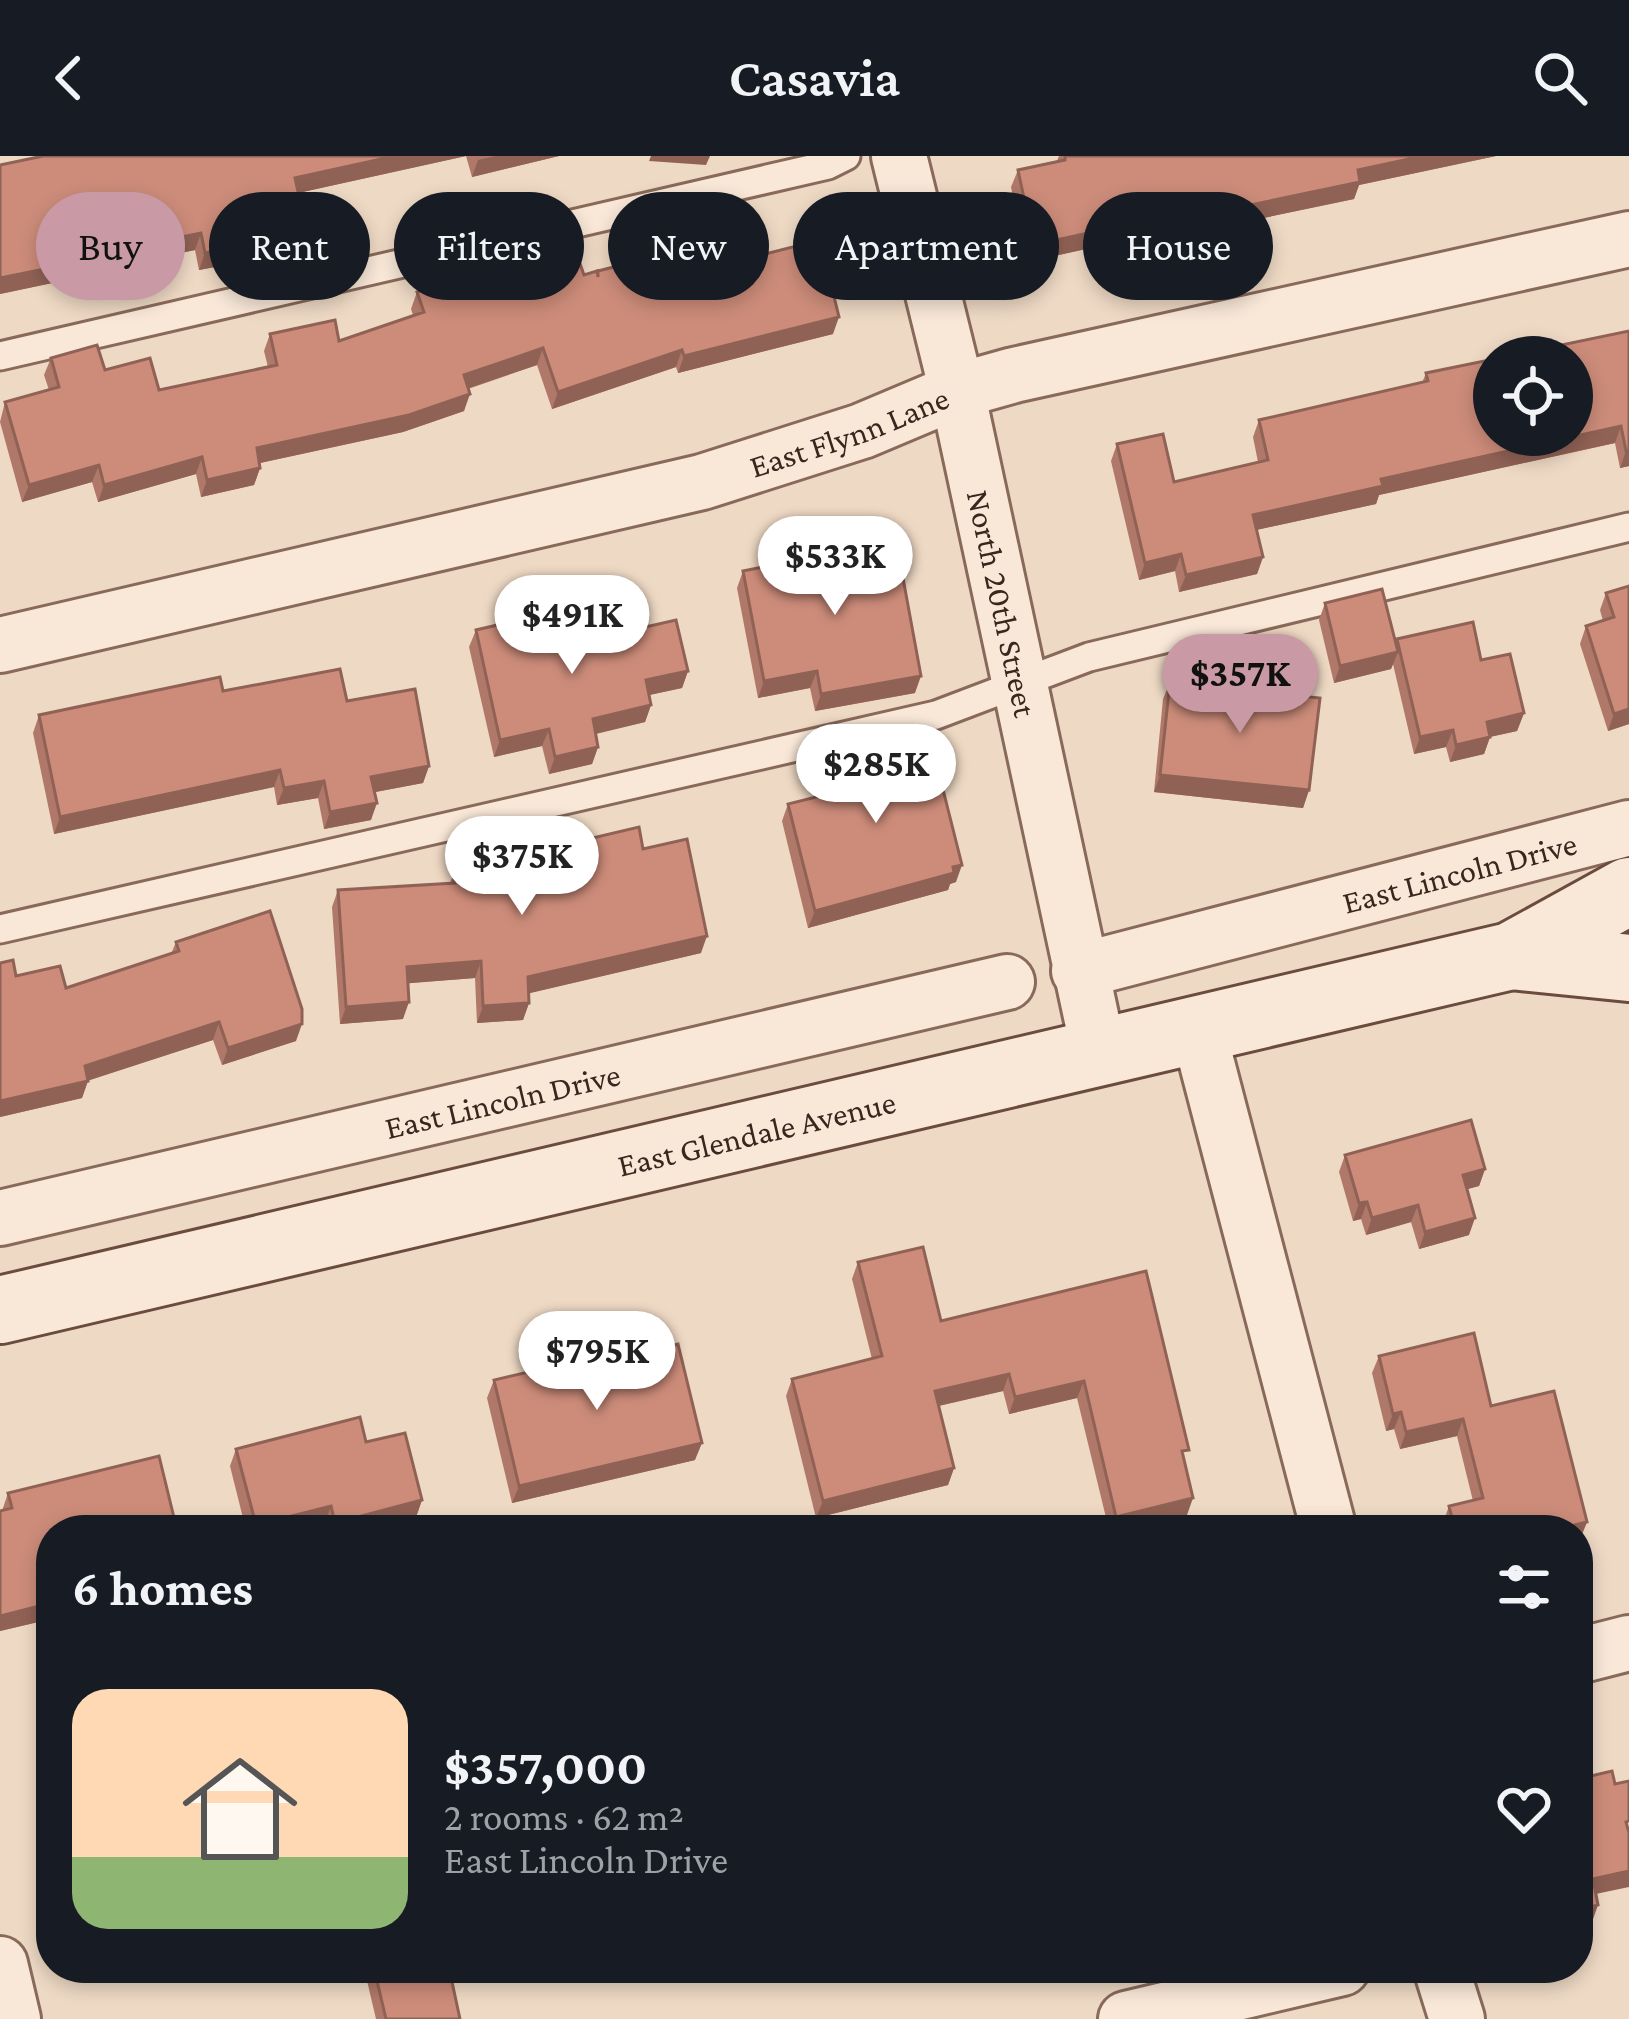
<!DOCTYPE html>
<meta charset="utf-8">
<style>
:root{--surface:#171b24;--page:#242831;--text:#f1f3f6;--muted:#9ea1a6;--line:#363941;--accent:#c999a5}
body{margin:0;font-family:"Crimson Pro",serif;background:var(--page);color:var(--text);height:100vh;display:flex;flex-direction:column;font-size:45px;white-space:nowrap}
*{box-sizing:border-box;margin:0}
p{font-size:39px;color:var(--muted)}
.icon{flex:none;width:66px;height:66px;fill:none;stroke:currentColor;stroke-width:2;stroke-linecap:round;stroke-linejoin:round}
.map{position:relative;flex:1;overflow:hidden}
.side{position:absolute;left:36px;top:1359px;width:1557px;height:468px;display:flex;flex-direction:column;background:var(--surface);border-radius:48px;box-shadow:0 6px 18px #0003}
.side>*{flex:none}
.top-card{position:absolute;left:36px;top:36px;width:1557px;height:108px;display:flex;gap:24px}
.fabs{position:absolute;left:1473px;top:180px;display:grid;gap:24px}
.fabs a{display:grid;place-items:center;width:120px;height:120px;border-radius:50%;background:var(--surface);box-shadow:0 6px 18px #0003;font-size:60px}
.price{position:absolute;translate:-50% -102px;padding:0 27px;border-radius:42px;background:#fff;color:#222;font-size:39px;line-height:78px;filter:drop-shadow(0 3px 6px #0008)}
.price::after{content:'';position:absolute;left:50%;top:72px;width:36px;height:27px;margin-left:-18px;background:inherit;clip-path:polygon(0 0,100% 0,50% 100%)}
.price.selected{background:var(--accent);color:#111}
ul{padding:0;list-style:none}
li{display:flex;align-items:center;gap:36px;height:300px;padding:0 36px}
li+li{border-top:3px solid var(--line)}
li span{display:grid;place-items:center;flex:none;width:336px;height:240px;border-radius:36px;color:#555}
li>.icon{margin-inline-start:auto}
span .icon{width:144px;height:144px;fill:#fffc;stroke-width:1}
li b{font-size:51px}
h2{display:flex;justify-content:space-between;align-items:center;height:144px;padding:0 36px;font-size:51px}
.pill{padding:0 42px;border-radius:54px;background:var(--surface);box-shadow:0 6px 18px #0003;font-size:42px;line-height:108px}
.pill.selected{background:var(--accent);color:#111}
header{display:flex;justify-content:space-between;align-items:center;height:156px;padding:0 36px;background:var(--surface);font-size:54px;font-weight:600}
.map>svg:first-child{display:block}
</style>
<header><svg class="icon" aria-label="back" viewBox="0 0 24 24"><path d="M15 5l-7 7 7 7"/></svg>Casavia<svg class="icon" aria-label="search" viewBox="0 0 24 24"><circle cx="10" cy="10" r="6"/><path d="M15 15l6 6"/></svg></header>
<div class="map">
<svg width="1629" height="1863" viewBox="0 0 1629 1863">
<rect width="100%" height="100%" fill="#eed9c4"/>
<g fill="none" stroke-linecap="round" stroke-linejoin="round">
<!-- service casing -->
<g stroke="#896a5a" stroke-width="33">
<path id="service" d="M0,200l828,-191 18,-9
M0,773l936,-214 153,-58 540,-130"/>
</g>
<!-- minor casing -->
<g stroke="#896a5a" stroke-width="60">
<g id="minor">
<path id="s1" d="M899,0l58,235 142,662"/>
<path id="s2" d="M0,489l702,-163 160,-51 95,-40 57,-16 615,-136"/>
<path id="s3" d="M1079,815l550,-143"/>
<path d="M1198,873l131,501"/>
<path id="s4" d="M0,1062l1007,-236"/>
<path d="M1578,1500l51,-13"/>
<path d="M0,1808l13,55"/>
<path d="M1441,1812l16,51"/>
<path d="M1126,1863l216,-51"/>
</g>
</g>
<!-- secondary casing -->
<g stroke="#6b4b3e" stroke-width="72">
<g id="secondary">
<path d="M1511,800l118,12"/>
<path id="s5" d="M0,1154l1511,-354 118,-65"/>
</g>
</g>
<!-- service -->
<use href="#service" stroke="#f9e8d8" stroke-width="27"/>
<!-- minor -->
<use href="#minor" stroke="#f9e8d8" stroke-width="54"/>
<!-- secondary -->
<use href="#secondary" stroke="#f9e8d8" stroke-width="66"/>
</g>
<!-- wall -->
<path fill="#b07869" d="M466,0l-168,37 -2,35 -34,6 2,7 -7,18 -58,11 -4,-20 -48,10 -4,-18 -81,16 2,7 -7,17 -57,12v-129z
M466,0h93l-87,21z
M1059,0h437l-137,29 -5,14 -148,31 -2,-7 -177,39 -16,-75 7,-17 39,-9z
M718,110l115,68 -155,39 -2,-6 -124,42 -15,-44 -69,24 -4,22 -61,21 -143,31v5l-6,17 -53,12 -5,-23 -98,28 -6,-20 -70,20 -22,-80 5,-20 44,-12 -5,-15 7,-17 54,12 54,20 109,-23 -4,-16 6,-17 69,7 74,-26 -2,-6 6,-17 99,-16 68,-1z
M1629,175v135l-9,2 -5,-25 -236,52 -3,9 -120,26 7,27 -6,17 -78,18 -4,-21 -36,9 -28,-119 6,-17 57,38 84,-20 -5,-25 6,-17 163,-37 4,-10z
M743,415l172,122 -100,18 -5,-23 -52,10 -21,-110z
M1629,430v138l-21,7 -28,-87 6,-18 17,-5 -3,-11 6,-17z
M1325,447l71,41 1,-5 84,21 43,53 -7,18 -27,6 -6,17 -34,8 -4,-15 -32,7 -21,-90 -2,5 -57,14 -15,-63z
M476,474l86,16 126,25 -6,17 -33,7 2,10 -6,17 -49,12 2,13 -6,17 -43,10 -7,-28 -48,11 -25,-110z
M1170,526l139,108 -6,18 -149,-16 9,-93z
M223,535l124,10 82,65 -6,17 -48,9 -4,28 -47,9 -6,-31 -41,7 -3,-18 -220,47 -21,-101 6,-18z
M824,608l132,118 -6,2 -2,6 -140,38 -26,-107 6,-17 34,-9 -4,-13z
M643,693l58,104 -172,40v10l-6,17 -46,3 -2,-45 -67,5 -5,36 -63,5 -8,-117 6,-17 112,-7 4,-11 62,-4 4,-13z
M176,786l120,99 -74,24 -9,-25 -125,40 -6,18 -82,19v-154l16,13 50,12 105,-34z
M1345,999l140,14 -6,17 -12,3 2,46 -50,14 -8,-27 -45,13 -5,-16 -8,2 -14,-49z
M858,1106l83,59 205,-50 38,191 3,53 -61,15h-17l-32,-132 -68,16 -6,-23 -64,15 15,62 -6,17 -132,33 -30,-122 6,-17 80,-20 -20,-80z
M1474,1177l17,73 63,-15 33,131 -7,17h-2v-9h-134l-1,-7 6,-17 24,-5 -16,-65 -57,13 -6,-20 -8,2 -14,-58 7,-17z
M638,1197l57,107 -183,43 -25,-105 7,-18z
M366,1286l56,58 -6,17 -49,13h-40l-2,-7 -26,7h-53l-16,-64 6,-17z
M8,1337l43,37v89l-51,12 2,-120z
M122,1812h59l-56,13z
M364,1812h85l11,51h-84z"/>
<!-- shaded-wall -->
<path fill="#906255" d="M395,0h71l-177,39 6,-17z
M496,0h63l-87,21 6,-17z
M651,0h59l-4,9 -57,-4z
M1423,0h73l-137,29 -5,14 -148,31 6,-17 146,-43z
M1210,50l-6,17 -177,39 7,-17z
M302,54l-6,18 -43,8 6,-17z
M149,69l-6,17 -90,18 6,-17z
M201,77l-6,17 -48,10 6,-17z
M264,85l-7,18 -58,11 6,-17z
M64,109l-7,17 -57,12v-16z
M839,161l-6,17 -155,39 6,-17z
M543,192l-6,17 -80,27 7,-17z
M682,194l-6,17 -124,42 6,-17z
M470,238l-6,17 -61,21 -153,33 7,-17z
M1621,270l-6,17 -236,52 -3,9 -129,28 6,-17 128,-36z
M1629,294v16l-9,2 6,-17z
M202,301l-6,17 -98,28 6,-17z
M99,309l-7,17 -70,20 7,-17z
M260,312l-6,17 -53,12 6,-17z
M1181,398l-6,17 -36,9 6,-17z
M1263,401l-6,17 -78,18 7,-17z
M1398,496l-7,17 -57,14 6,-17z
M688,515l-6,17 -42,9 6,-17z
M817,515l-7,17 -52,10 6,-17z
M921,520l-6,17 -100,18 6,-17z
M651,549l-6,17 -59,14 7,-17z
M1629,553v15l-21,7 6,-17z
M1524,557l-7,18 -37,8 7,-17z
M549,573l-7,17 -48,11 6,-17z
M1453,574l-7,17 -32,7 6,-17z
M1490,581l-6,17 -34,8 6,-17z
M598,591l-6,17 -43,10 6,-17z
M429,610l-6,17 -58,11 6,-17z
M280,614l-6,17 -220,47 6,-17z
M1160,619l149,15 -6,18 -149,-16z
M324,625l-6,17 -41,7 7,-17z
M377,647l-6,17 -47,9 6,-17z
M962,709l-6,17 -6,2 -2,6 -140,38 7,-17z
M707,780l-6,17 -179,42 6,-18z
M481,805l-6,17 -75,6 7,-17z
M409,846l-6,17 -63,5 6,-17z
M529,847l-6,17 -46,3 6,-17z
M219,866l-6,18 -132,43 7,-2 -6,17 -82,19v-16l85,-35z
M302,868l-6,17 -74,24 6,-17z
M1485,1013l-6,17 -22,6 6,-17z
M1367,1046l-6,17 -8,2 6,-18z
M1418,1049l-7,17 -45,13 6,-17z
M1475,1062l-6,17 -50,14 6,-17z
M1009,1218l-6,17 -74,17 6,-17z
M1084,1225l-7,17 -68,16 6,-17z
M1401,1256l-7,17 -8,2 7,-17z
M1463,1263l-6,17 -57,13 6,-17z
M702,1287l-7,17 -183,43 7,-17z
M954,1312l-6,17 -132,33 7,-17z
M1193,1342l-6,17 -61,15h-14l4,-13z
M422,1344l-6,17 -49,13h-34l2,-7z
M331,1350l-6,17 -26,7h-45l2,-5z
M1587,1366l-7,17h-2v-9h-24z
M51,1447v16l-51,12v-15z
M1629,1715v16l-43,9 7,-17z
M1598,1749l-6,17 -14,3v-15z
M129,1812h52l-56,13z"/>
<!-- building -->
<path fill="#cd8c7a" stroke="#906255" stroke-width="3" d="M43,0h352l-100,22 7,32 -43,9 5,22 -59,12 -4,-20 -48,10 -4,-18 -90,18 5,22 -64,13v-113z
M1065,0h358l-65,14 2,12 -148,31 -2,-7 -176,39 -16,-75 47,-10z
M820,84l19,77 -155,39 -2,-6 -124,42 -15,-44 -79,27 6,19 -61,21 -152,33 3,20 -53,12 -5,-23 -98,28 -5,-20 -70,20 -24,-83 54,-15 -8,-29 46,-13 8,25 45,-12 9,32 118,-25 -7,-31 65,-14 4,21 85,-29 -7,-20 93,-32 6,16 61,-21 7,20 13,-4 1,6v-6l114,-29 6,24z
M1629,175v119l-3,1 -5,-25 -240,53 2,7 -130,29 10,42 -77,18 -5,-21 -36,9 -28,-119 46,-10 11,48 94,-22 -9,-40 169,-39 -2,-8 68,-14v76h78v-78h-68z
M896,384l25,136 -100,18 -4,-23 -53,10 -21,-110z
M1629,430v123l-15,5 -28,-88 28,-9 -8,-24z
M1382,433l16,63 -58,14 -15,-63z
M554,456l8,34 114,-26 12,51 -42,9 5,25 -58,14 5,28 -43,10 -6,-28 -49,11 -24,-110z
M1473,466l8,38 29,-6 14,59 -37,9 3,15 -34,8 -3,-15 -33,7 -23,-98z
M340,513l7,32 68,-12 14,77 -58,11 6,26 -47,9 -6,-31 -40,7 -4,-18 -220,47 -21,-102 181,-38 3,14z
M1170,526l150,16 -11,92 -149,-15z
M930,582l32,127 -9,2 1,6 -139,38 -27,-107 44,-11 -8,-29z
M639,671l4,22 44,-10 20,97 -179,41 1,26 -46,3 -2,-45 -74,6 2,35 -63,5 -8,-117 117,-7 -1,-11 69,-4 -3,-13z
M270,755l32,98v15l-74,24 -9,-26 -134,44 3,15 -88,20v-138l13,-3 3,16 44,-10 6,22 113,-37 -3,-9z
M1471,964l14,49 -22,6 12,43 -50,14 -7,-27 -46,13 -5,-16 -8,1 -14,-48z
M923,1091l18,74 205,-50 43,179 -7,1 11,47 -77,19 -32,-136 -69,16 -6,-23 -74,17 19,77 -131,33 -31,-122 90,-23 -24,-94z
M1474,1177l17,73 63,-15 33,131 -33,8h-99l-6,-24 34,-8 -20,-79 -57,13 -5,-20 -8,2 -14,-58z
M678,1188l24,99 -183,43 -25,-106 142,-33 2,6z
M360,1261l6,25 39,-9 17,67 -87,23 -4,-17 -75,19 -20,-76z
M159,1300l18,74h-126v73l-51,13v-105l12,-3 -4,-15z
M1612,1615l3,13 14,-3v40l-3,1 3,11v38l-36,8 5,26 -20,5v-131z
M374,1812h75l11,51h-74z"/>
<g text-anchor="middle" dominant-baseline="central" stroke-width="9" stroke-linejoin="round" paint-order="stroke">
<!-- street labels -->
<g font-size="33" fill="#39261e" stroke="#f6e5d4">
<text stroke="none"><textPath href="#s2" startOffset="876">East Flynn Lane</textPath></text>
<text stroke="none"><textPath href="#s1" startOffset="459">North 20th Street</textPath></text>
<text stroke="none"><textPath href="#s3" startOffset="393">East Lincoln Drive</textPath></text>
<text stroke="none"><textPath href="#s4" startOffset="516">East Lincoln Drive</textPath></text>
<text stroke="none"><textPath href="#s5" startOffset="777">East Glendale Avenue</textPath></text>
</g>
</g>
</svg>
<div class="fabs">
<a><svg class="icon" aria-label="locate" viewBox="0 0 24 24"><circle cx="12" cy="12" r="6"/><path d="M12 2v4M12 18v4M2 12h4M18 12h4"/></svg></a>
</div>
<b class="price" style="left:835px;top:462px">$533K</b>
<b class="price" style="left:572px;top:521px">$491K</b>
<b class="price selected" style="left:1240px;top:580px">$357K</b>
<b class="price" style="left:876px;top:670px">$285K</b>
<b class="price" style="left:522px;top:762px">$375K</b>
<b class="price" style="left:597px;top:1257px">$795K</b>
<div class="top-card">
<a class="pill selected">Buy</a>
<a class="pill">Rent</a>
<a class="pill">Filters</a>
<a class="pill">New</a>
<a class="pill">Apartment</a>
<a class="pill">House</a>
</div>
<section class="side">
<h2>6 homes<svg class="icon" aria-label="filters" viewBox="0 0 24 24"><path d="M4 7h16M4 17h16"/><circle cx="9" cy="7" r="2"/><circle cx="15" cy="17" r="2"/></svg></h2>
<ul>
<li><span style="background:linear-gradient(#ffd9b3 70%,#8fb573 0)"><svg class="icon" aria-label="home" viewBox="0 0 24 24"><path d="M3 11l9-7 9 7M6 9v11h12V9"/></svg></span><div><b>$357,000</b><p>2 rooms · 62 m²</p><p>East Lincoln Drive</p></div><svg class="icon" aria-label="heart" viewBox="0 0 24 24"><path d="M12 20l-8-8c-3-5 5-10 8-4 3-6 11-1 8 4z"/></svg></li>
</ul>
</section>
</div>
